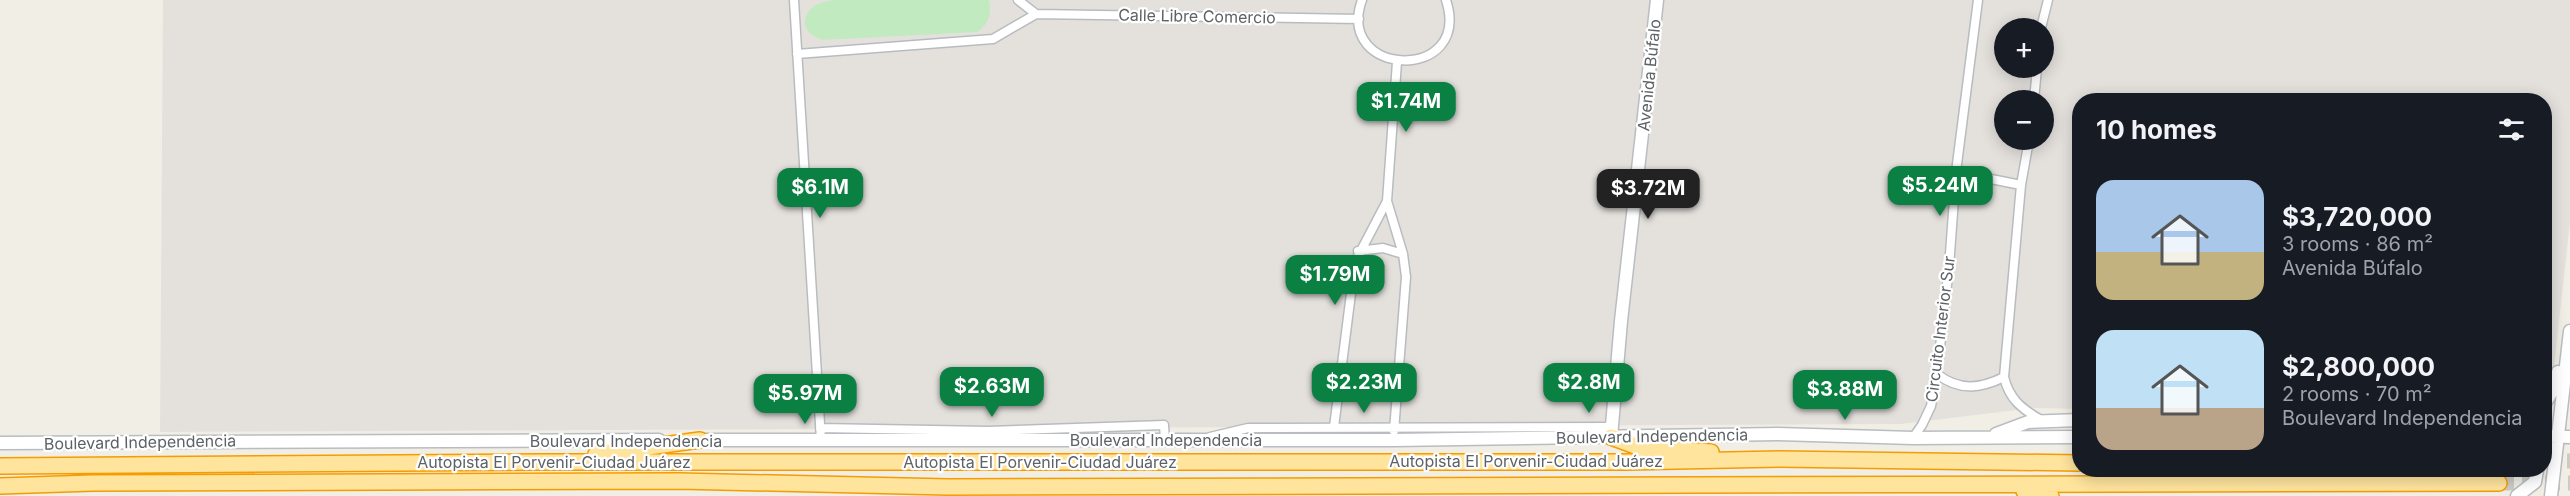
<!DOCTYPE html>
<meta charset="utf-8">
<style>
:root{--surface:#171b24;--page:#20242c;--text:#f1f3f6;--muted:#9ea1a6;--accent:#0b8043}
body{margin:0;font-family:Inter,sans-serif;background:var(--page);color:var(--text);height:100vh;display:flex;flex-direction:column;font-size:22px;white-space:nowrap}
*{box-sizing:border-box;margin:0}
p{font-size:20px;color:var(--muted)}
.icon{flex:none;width:33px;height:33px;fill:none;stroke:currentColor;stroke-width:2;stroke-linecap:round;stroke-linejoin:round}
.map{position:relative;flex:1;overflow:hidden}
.side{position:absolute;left:2072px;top:93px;width:480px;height:384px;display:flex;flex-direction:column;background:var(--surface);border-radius:24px;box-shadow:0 3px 15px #0003}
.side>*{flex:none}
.buttons{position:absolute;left:1994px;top:18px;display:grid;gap:12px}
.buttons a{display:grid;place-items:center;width:60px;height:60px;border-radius:50%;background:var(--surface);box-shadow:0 3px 15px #0003;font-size:30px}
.price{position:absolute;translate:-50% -51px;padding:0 14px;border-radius:12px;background:var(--accent);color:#fff;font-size:20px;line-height:39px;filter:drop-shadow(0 2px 3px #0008)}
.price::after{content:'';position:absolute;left:50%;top:36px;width:18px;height:14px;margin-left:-9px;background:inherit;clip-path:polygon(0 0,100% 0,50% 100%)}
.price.selected{background:#222;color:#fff}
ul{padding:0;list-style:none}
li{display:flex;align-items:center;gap:18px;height:150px;padding:0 24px}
li span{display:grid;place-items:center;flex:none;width:168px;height:120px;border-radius:18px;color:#555}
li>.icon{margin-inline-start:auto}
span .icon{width:72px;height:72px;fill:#fffc;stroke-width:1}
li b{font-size:26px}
h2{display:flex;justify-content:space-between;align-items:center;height:72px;padding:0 24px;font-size:26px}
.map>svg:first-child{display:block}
</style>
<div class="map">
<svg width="2570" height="496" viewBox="0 0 2570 496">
<rect width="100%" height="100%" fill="#f1eee5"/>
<!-- industrial -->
<path fill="#e4e1dd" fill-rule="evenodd" d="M163,0h2407v222l-17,153 -9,20v-295h-465v309l-46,-1 -132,16 -1741,8zM2004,28h39v40h-39zM2004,100h39v40h-39z"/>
<!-- green -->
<path fill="#c2eac0" d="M834,0h155c3,14 0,24 -12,32l-155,8c-28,-9 -20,-38 12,-40z"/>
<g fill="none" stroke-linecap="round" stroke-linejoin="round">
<!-- trunk-tunnel -->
<path stroke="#cccbc6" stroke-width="15" stroke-dasharray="15 8" stroke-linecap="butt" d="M2544,461h26
M2499,483h71"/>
<!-- minor casing -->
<g stroke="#b8bcc0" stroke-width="11">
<path id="minor" d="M794,0l27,440
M1018,0l18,14
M1362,0c-28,78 111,83 84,0
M2041,28l7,-28
M797,54l196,-15 43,-25 323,5
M2034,100l3,-32
M2029,140l-8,45 -17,192c5,22 18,32 37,43
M1956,172l65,13
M1387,201l16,53 3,23 -12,154
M1358,251l25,-3 20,6
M1937,374c22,17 43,15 67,3
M1334,427l21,-165 32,-61 10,-139
M820,428l168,3 176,-6 1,15
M1210,437l38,-9 364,-1
M1913,438l9,-13 9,-19 6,-32 12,-107 7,-95 22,-172"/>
</g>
<!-- secondary casing -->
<g stroke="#b9bdc2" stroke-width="15">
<path id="secondary" d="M2544,405l10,-17 4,-16
M1996,434l32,-12 51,-2
M2544,436l26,1
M1611,437l10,-116 36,-321
M691,440h703l384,-6 135,4 166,-1
M0,443l659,-3
M2517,496l18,-14 2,-12
M2551,496l19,-165"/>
</g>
<!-- trunk casing -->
<g stroke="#f69c00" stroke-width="18">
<path id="trunk" d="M1611,437l27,10 73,5
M596,454l104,-14
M0,466l539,-4h1088l152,-3 300,4
M0,486l93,-3 586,-2 269,6 1551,-4
M2024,491l27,5"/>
</g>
<!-- minor -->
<use href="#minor" stroke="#fff" stroke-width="8"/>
<!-- secondary -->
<use href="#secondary" stroke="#fff" stroke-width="12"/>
<!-- trunk -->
<use href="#trunk" stroke="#ffe49d" stroke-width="15"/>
</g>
<g text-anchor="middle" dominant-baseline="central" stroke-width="4.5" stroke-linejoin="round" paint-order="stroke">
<!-- street labels -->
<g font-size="16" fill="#5d6267" stroke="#fff">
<text transform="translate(1197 16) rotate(1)">Calle Libre Comercio</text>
<text transform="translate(1649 75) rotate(-84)">Avenida Búfalo</text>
<text transform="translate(1940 329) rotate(-83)">Circuito Interior Sur</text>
<text transform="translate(1652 436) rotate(-1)">Boulevard Independencia</text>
<text x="1166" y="440">Boulevard Independencia</text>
<text x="626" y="441">Boulevard Independencia</text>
<text transform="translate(140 442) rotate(-1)">Boulevard Independencia</text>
<text x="1526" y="461">Autopista El Porvenir-Ciudad Juárez</text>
<text x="554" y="462">Autopista El Porvenir-Ciudad Juárez</text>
<text x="1040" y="462">Autopista El Porvenir-Ciudad Juárez</text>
</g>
</g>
</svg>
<div class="buttons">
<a>+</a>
<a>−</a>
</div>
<b class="price" style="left:1406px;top:133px">$1.74M</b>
<b class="price" style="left:1940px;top:217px">$5.24M</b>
<b class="price" style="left:820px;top:219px">$6.1M</b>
<b class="price selected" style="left:1648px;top:220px">$3.72M</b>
<b class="price" style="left:1335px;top:306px">$1.79M</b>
<b class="price" style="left:1364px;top:414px">$2.23M</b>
<b class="price" style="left:1589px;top:414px">$2.8M</b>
<b class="price" style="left:992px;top:418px">$2.63M</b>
<b class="price" style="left:1845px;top:421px">$3.88M</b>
<b class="price" style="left:805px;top:425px">$5.97M</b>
<section class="side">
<h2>10 homes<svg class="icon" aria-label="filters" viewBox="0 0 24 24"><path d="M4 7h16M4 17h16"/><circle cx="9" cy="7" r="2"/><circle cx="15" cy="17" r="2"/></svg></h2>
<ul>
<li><span style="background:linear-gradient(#a9c7e8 60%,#c2b280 0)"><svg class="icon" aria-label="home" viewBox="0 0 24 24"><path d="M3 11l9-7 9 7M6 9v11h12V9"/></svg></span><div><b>$3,720,000</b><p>3 rooms · 86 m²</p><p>Avenida Búfalo</p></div></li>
<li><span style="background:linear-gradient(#bfe0f5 65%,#b9a48a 0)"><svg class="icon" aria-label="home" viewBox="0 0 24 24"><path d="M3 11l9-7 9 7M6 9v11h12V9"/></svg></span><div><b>$2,800,000</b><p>2 rooms · 70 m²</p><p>Boulevard Independencia</p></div></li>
</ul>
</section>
</div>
